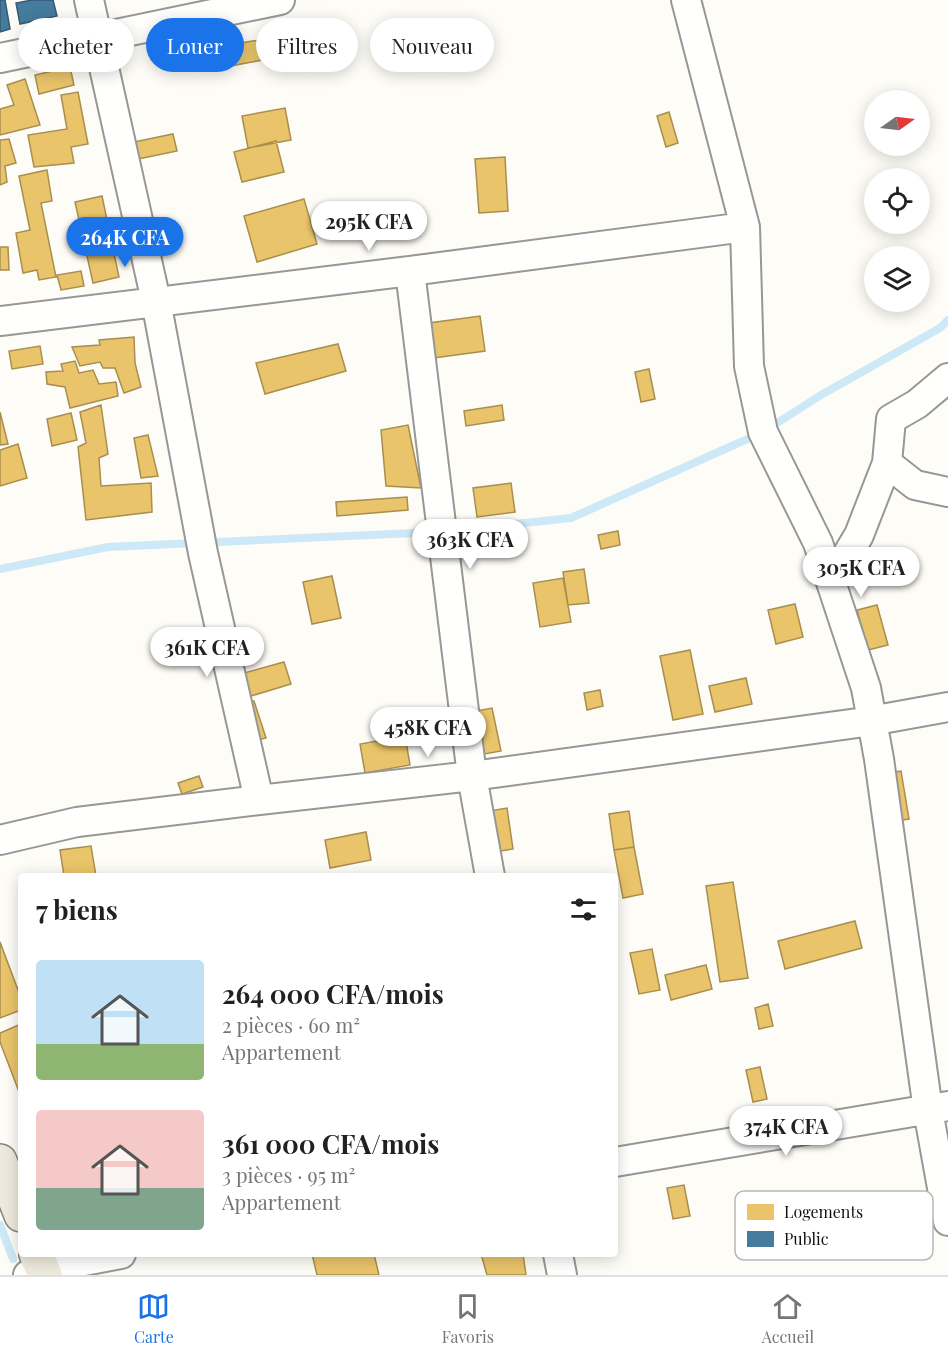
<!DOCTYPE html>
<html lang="fr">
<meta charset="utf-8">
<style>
:root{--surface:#fff;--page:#f6f6f6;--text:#202124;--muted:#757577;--line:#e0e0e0;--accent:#1a73e8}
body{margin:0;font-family:"Playfair Display",serif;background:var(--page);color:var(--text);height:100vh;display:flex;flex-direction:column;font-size:22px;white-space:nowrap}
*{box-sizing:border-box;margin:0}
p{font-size:20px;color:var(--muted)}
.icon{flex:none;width:33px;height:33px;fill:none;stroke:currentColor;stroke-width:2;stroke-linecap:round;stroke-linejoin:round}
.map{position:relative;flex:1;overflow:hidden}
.sheet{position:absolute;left:18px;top:873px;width:600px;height:384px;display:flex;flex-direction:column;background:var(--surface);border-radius:6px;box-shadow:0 3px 15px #0003}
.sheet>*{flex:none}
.top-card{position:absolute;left:18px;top:18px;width:600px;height:54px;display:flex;gap:12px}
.needle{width:39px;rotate:76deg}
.controls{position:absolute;left:864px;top:90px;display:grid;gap:12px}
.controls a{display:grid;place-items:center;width:66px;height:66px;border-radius:50%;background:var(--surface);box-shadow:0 3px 15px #0003;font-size:30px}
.price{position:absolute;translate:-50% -51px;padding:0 14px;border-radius:21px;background:#fff;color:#222;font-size:20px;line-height:39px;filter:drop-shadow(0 2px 3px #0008)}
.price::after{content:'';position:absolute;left:50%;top:36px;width:18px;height:14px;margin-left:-9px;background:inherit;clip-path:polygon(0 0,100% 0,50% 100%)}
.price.on{background:var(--accent);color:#fff}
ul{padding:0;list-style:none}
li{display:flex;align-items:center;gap:18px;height:150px;padding:0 18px}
li span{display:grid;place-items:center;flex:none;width:168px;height:120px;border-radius:6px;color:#555}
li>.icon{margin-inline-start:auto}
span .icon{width:72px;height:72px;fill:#fffc;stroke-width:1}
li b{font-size:26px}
h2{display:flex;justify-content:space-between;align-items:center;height:72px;padding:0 18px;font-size:26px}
.pill{padding:0 21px;border-radius:27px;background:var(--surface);box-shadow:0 3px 15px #0003;font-size:21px;line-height:54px}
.pill.on{background:var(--accent);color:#fff}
.menu{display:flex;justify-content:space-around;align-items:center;height:84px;border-top:2px solid var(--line);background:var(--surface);font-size:16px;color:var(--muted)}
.menu a{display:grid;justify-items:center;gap:3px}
.menu .on{color:var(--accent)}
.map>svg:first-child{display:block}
</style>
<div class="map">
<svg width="948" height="1275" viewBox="0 0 948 1275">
<rect width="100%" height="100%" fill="#fdfcf7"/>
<!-- homes -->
<path fill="#e9c46a" stroke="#a88e4f" stroke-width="1.5" d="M260,40l3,20 -33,6 -3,-21z
M70,67l4,18 -35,9 -4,-19z
M25,79l15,46 -40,10v-26l14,-4 -7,-20z
M78,92l10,52 -17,3 3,16 -40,4 -6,-32 39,-6 -6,-34z
M285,108l6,32 -43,8 -6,-32z
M669,112l9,31 -12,4 -9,-31z
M173,134l4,17 -44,9 -4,-17z
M9,139l7,24 -11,3 2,16 -7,3v-45z
M276,141l8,31 -42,10 -8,-30z
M505,157l3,54 -29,2 -4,-54z
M47,170l5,31 -11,2 15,74 -17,3 -2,-10 -14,3 -7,-40 14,-3 -11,-54z
M102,196l17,81 -26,6 -18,-81z
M304,199l13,45 -60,18 -13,-46z
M0,247h8l1,23h-9z
M81,271l3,15 -23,4 -4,-15z
M480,316l5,35 -51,7 -5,-35z
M134,337l1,26 6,24 -17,6 -9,-25h-12l-3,-6 -20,4 -8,-19 28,-2 -1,-5z
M338,344l8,27 -81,23 -9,-31z
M40,346l3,18 -31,5 -3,-18z
M75,361l4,12 14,-3 6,14 17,-2 2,14 -48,12 -5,-21 -18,-3 -1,-12 17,-1 -2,-7z
M649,369l6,30 -14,3 -6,-30z
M101,405l7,49 -9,4 2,28 50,-3 1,29 -66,8 -8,-73 8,-4 -6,-31z
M502,405l2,15 -38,6 -2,-15z
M0,412l8,32 -8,1z
M71,413l6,27 -25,6 -5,-27z
M408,425l13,63 -35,-2 -5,-56z
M148,435l10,41 -17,2 -7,-40z
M18,444l9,34 -27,8v-36z
M511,483l4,29 -38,5 -4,-29z
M407,497l1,13 -71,6 -1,-14z
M618,531l2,14 -19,4 -3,-14z
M584,569l5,34 -21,2 -5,-33z
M332,576l9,42 -29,6 -9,-42z
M563,578l8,44 -31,5 -7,-44z
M795,604l8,33 -27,7 -8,-34z
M877,605l11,40 -20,5 -11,-40z
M690,650l13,64 -30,6 -13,-64z
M284,662l7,22 -40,12 -7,-23z
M746,678l6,26 -37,8 -6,-26z
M600,690l3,16 -16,4 -3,-17z
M254,701l12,37 -13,3 -11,-36z
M492,708l9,43 -22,4 -8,-43z
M405,736l5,29 -45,8 -5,-29z
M901,771l8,48 -20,3 -8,-48z
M199,776l4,11 -21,7 -4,-11z
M507,808l6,41 -18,3 -6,-41z
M629,811l5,36 -20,3 -5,-36z
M366,832l5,28 -41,8 -5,-28z
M91,846l5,30h-32l-4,-26z
M634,847l9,47 -20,4 -9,-48z
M733,882l15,96 -28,4 -14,-96z
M855,921l7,27 -77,21 -7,-28z
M0,942l21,56v12l-21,8z
M652,949l8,41 -21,4 -9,-41z
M706,965l6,24 -41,11 -6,-25z
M768,1004l5,22 -14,3 -4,-21z
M21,1024v73l-21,-55v-9z
M760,1067l7,32 -14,3 -7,-32z
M684,1185l6,31 -17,3 -6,-31z
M312,1254h62l5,21h-62z
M481,1254h42l3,21h-39z"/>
<!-- public -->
<path fill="#457b9d" stroke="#355b73" stroke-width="1.5" d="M0,0h5l5,29 -10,3z
M32,0h21l4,16 -37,8 -4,-21z"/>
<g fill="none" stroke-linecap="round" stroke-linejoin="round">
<!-- stream -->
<path stroke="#cde8f7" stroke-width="8" d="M448,531l123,-13 192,-86 58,-37 119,-67 8,-8
M0,569l108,-22 328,-15
M0,1225l13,34"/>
<!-- minor casing -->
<g stroke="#979795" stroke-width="32">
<path id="minor" d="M89,0l67,301 47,252 56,247
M686,0l59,227 4,139 14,66 55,111 48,145 13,71 49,351 20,111
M0,58l280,-58
M410,271l62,505 18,100
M0,321l410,-50 335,-44
M887,463l28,22 33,7
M831,582l28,-47 28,-72 4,-44 26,-15 31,-26
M0,840l77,-18 182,-22 213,-24 393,-54 83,-15
M615,1162l333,-56
M558,1254l4,21
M28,1275l14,-6 79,-15"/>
</g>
<!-- major casing -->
<g stroke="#858482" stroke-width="36">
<path id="major" d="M0,1161l21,54
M36,1254l9,21"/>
</g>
<!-- minor -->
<use href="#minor" stroke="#fffffe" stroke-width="28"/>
<!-- major -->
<use href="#major" stroke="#ede9dc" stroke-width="33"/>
</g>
<!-- legend -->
<rect x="735" y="1191" width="198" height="69" rx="9" fill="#fff" stroke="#b8b8b8" stroke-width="1.5"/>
<rect x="747" y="1204" width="27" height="16" fill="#e9c46a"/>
<rect x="747" y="1231" width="27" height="16" fill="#457b9d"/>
<g font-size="16" fill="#111">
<text x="784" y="1218">Logements</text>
<text x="784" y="1245">Public</text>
</g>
</svg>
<div class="controls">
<a><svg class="needle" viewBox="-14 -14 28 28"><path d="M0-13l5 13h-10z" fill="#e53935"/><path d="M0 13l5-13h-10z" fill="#757577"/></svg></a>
<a><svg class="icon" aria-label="locate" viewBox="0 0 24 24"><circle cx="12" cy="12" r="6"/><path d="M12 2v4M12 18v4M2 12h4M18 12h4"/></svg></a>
<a><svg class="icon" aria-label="layers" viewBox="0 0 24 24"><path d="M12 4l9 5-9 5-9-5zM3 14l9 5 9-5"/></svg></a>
</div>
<b class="price" style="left:369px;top:252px">295K CFA</b>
<b class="price on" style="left:125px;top:268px">264K CFA</b>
<b class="price" style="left:470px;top:570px">363K CFA</b>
<b class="price" style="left:861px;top:598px">305K CFA</b>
<b class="price" style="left:207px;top:678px">361K CFA</b>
<b class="price" style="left:428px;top:758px">458K CFA</b>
<b class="price" style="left:786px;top:1157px">374K CFA</b>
<div class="top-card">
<a class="pill">Acheter</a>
<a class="pill on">Louer</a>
<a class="pill">Filtres</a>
<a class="pill">Nouveau</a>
</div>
<section class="sheet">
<h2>7 biens<svg class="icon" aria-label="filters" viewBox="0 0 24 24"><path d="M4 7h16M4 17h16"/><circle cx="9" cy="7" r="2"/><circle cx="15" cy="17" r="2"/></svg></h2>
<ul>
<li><span style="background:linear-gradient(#bfe0f5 70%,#8fb573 0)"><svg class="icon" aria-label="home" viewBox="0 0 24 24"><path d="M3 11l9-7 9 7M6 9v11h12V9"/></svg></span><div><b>264 000 CFA/mois</b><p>2 pièces · 60 m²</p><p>Appartement</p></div></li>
<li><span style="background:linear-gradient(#f6c9c9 65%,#7fa58c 0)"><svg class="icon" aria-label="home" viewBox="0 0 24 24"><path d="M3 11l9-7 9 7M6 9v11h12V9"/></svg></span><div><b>361 000 CFA/mois</b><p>3 pièces · 95 m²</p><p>Appartement</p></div></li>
</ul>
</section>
</div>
<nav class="menu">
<a class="on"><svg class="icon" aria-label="map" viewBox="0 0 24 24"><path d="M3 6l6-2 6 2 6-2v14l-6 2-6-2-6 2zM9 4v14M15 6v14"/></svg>Carte</a>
<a><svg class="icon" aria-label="saved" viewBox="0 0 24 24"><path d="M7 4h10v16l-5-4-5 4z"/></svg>Favoris</a>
<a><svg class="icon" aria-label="home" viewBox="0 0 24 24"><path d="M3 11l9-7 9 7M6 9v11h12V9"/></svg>Accueil</a>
</nav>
